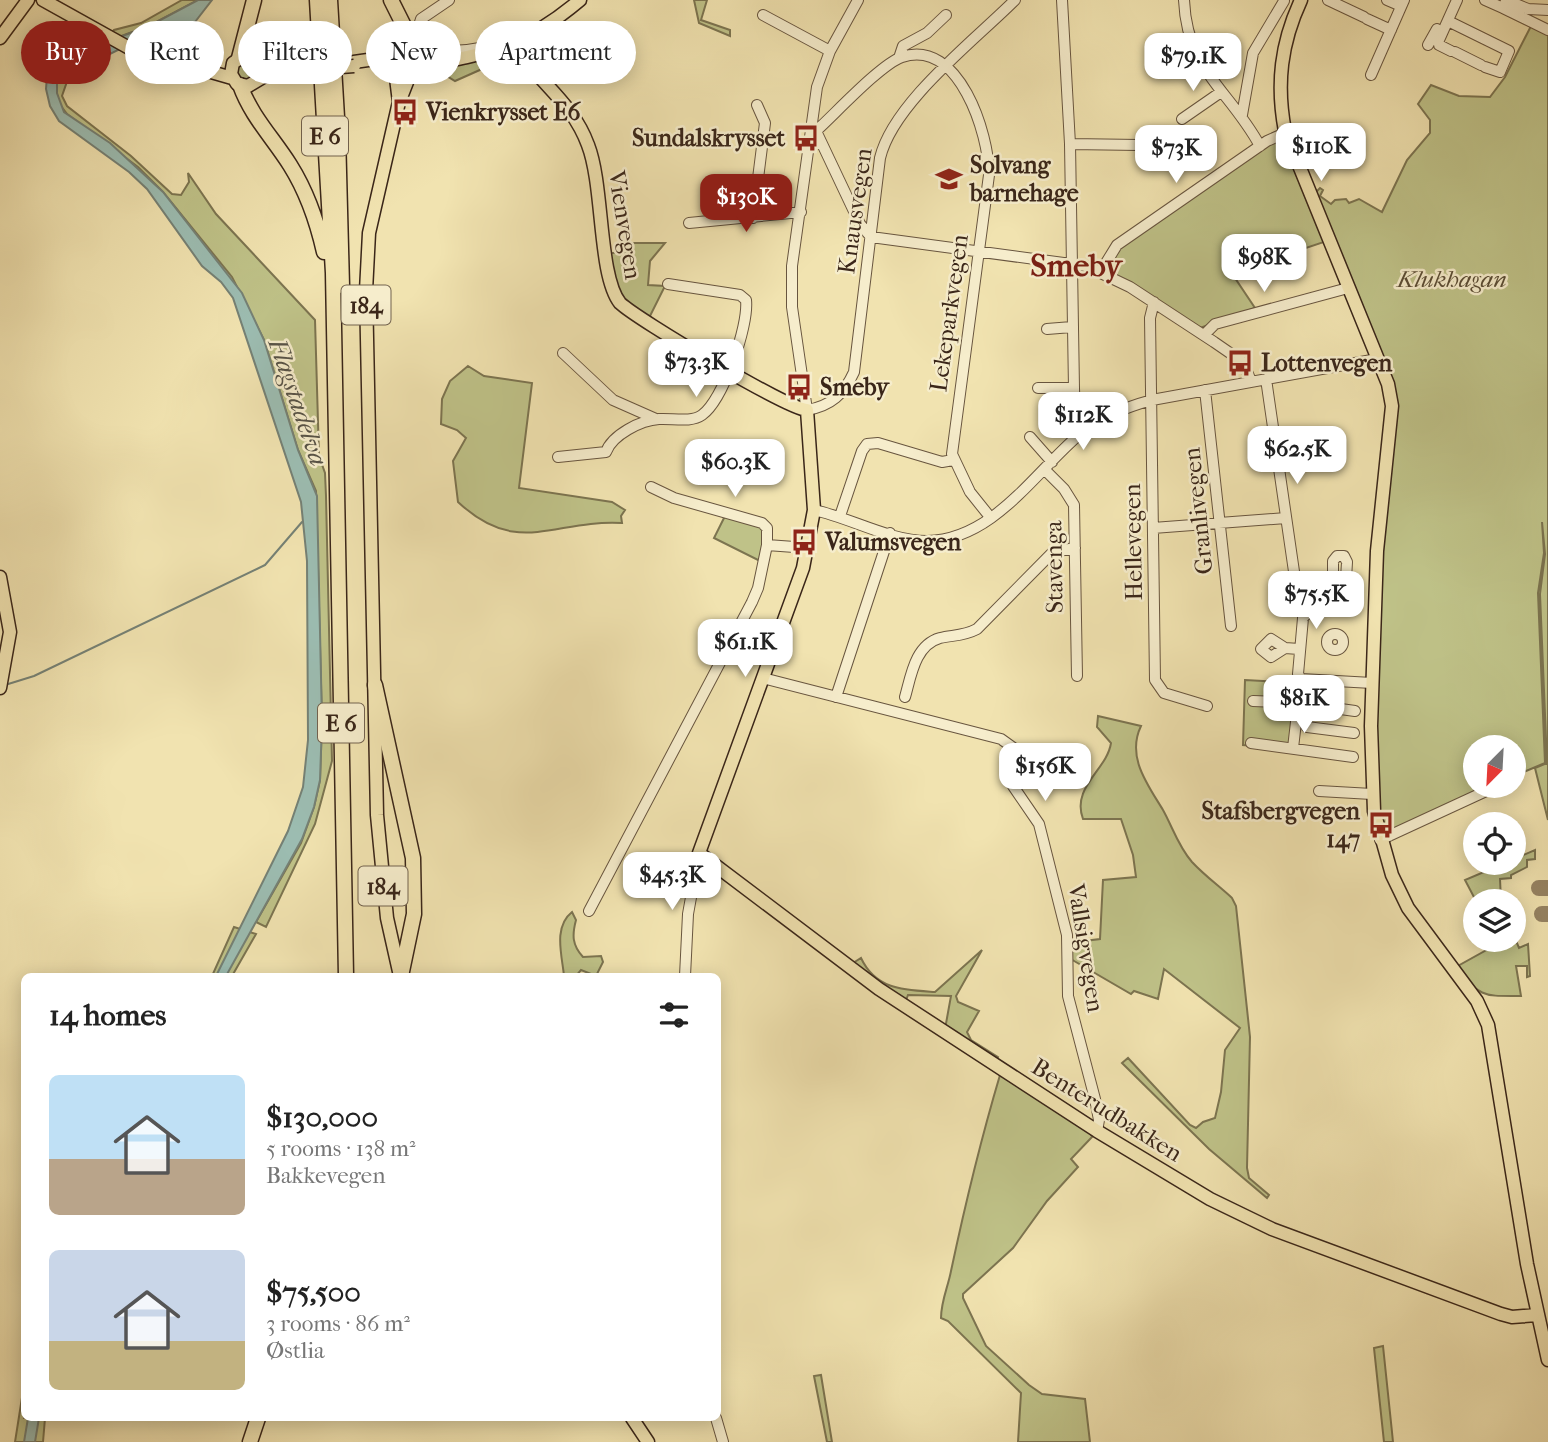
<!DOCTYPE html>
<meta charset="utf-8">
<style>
:root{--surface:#fff;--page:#f6f6f6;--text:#222;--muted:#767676;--accent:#8f2418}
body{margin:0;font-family:"IM FELL French Canon",serif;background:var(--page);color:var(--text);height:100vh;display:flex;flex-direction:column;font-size:26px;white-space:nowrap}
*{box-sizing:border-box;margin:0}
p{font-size:23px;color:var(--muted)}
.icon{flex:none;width:38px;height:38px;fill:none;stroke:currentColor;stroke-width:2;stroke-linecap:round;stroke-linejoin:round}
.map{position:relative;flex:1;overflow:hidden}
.side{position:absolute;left:21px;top:973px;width:700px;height:448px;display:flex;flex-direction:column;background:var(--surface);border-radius:10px;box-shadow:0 4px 18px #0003}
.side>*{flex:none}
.guide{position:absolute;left:21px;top:21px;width:700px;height:63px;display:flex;gap:14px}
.needle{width:46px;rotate:204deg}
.fabs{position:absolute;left:1463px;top:735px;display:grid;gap:14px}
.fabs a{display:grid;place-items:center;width:63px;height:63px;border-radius:50%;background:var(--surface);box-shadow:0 4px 18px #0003;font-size:35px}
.price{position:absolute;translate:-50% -60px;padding:0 16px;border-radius:14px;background:#fff;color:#222;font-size:23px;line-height:46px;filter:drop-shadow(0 2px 4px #0008)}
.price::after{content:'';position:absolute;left:50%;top:42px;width:21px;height:16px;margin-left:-10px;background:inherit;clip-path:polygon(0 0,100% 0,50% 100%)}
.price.active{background:var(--accent);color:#fff}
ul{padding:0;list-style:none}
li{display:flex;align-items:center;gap:21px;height:175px;padding:0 28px}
li span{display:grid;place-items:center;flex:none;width:196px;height:140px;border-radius:10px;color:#555}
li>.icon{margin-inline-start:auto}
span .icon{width:84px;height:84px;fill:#fffc;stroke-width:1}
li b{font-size:30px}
h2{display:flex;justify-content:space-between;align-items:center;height:84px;padding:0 28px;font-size:30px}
.tag{padding:0 24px;border-radius:32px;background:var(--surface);box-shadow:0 4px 18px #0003;font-size:24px;line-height:63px}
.tag.active{background:var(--accent);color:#fff}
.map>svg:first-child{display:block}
</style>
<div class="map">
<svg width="1548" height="1442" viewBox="0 0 1548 1442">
<rect width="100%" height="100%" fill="#f1e3b0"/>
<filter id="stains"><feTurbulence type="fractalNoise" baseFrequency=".00286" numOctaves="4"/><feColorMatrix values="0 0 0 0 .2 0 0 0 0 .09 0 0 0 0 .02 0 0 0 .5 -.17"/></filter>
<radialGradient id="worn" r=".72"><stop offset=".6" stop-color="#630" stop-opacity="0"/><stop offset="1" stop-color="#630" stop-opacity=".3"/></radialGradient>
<!-- green -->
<path fill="#bfc288" stroke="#7c7450" stroke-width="2" d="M182,0h16l-49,26 -33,12 -6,-3 4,-5 27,-7z
M694,0h13l-6,20 29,10v6l-31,-13z
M1531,26l17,8v786l-13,-52 12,-5 -7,-169 5,-40 -3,-32 2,31 -6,40 7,170 -31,13v-29h-39v39h17l-108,50 -10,-49 7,-258 15,-115 -82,-220 6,-6 3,2 -3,6 11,8 4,-4 11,-1 3,4 10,-4 23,13 25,-52 23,-27v-13l-12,-16 13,-19 28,11 31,1 15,-20z
M98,53l3,2 -18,9 11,13 -16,-9 -8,5 -8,23 5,10 64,50 41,38 9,1 8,-13 -1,-9 28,41 99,106 4,136 6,17 1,23 6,265 -17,63 -49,103 -10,-5 45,-79 13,-36 6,-27 2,-58 -6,-231 -18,-41 -34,-110 -32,-63 -69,-85 -25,-25 -71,-53c-11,-12 -13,-28 -9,-43z
M501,56l8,1 -54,24 -21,-13z
M242,62l13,4 1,9 -7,7 -11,-2 -3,-11z
M1277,139l5,1 42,102 -42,14 -17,-17 -32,27 -2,6 24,36 -55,20 -91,-58v-8l7,-11z
M631,243h34l-15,18 -2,24 17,1 -17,34 -28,-21 -12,-46h16z
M468,366l16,10 48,7 -13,105 93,14 13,8 -4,6 1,7c-68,-4 -104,35 -164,-21l-5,-41 13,-23 -9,-8 -16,-6 1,-25 8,-18z
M725,516l37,11 3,7 -5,27 -46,-23z
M1245,680l52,3 -6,66 -48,-4z
M1098,716l43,10c-15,31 7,59 22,84 10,18 15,36 29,52 12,13 27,24 40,36l4,8 14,131 -3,131 2,10 20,17 -2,3 -58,-49 -87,-86 6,-5 62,67 6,3 7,-6 12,-4 6,-26 4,-42 15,-22 -76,-59 -6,30 -24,-8 -3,3 -62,-36 -1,-15 32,-4 3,-59 33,-3 -3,-22 -12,-36h-38c-12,-32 24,-49 28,-76l-14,-16z
M1535,850v9l-8,1v7l-16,8v3l-11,1 1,22h-25l-11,-21 40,-17h9v-4z
M572,912l4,8c-4,15 -4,25 7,37l18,-1 2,6 -7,14 -15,-6 -5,6h-12c-2,-21 -11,-49 8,-64z
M234,927l22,7 -24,42h-20z
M1514,936l5,12 9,-4 2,32 -3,1v-11h-11l5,30c-38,0 -40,2 -65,-29l43,-24 -1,-3h16z
M982,950l-26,46 2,6 21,9 -12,21 4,8 27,17 -2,4 -51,-32 6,-33 -43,-1 -3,8 -55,-38 11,-7c15,32 43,32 74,34z
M1000,1075l90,57 2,5 -21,22 7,8 -31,34 -34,47 -50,46v4l23,48 43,39 13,9 43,5 5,43h-72l3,-49 -73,-72 -7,-3c0,-17 7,-31 10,-47 14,-66 30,-132 49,-196z
M1383,1346l9,86 1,10h-9l-10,-94z
M821,1375l11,67h-5l-13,-66z
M24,1385v33h21l-2,24h-28z"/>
<!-- water -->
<path fill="#9cbdb2" stroke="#758175" stroke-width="2" d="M198,0h14l-17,22 -57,18 -30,15 -10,-2 -38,16 -3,5v19l7,19 46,31 53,49 79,101 22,47 34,110 19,46 5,226 -2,58 -6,27 -12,32 -76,137h-10l72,-145 15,-44 5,-47 -1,-179 -6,-59 -68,-204 -12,-16 -19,-16 -55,-77 -18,-17 -70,-51 -9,-15 -4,-17 1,-13 6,-14 96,-36z
M28,1418h11l-4,24h-11z"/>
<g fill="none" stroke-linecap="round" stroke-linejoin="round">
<!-- stream -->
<path stroke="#758175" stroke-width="2" d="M5,685l29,-9 231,-111 37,-43"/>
<!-- taxiway -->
<path stroke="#968464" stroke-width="16" d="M1539,888h9
M1542,914h6"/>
<!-- minor casing -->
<g stroke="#68553f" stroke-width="12">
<path id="minor" d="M449,0l-28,19 -5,16c13,19 44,17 64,13
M858,0l-28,51 -13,36 -25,179v41l15,103c24,-4 37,-16 47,-38l26,-214c13,-55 94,-117 135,-158
M1062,0l8,144 4,244 1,33 6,13
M1184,0c3,71 45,89 76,146
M1328,0l36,17
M1387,0l14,6
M1485,0l18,8
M1506,0l22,9 20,1
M1506,1l-3,7 45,22
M763,15l67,36
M1367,19l24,11
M1448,21l61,30 -9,21 -15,-5
M1428,45l9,-16
M1451,51l-12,-6v-5l18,-40
M1455,52l26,13
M899,58l4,-12 24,-13 19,-18
M1371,75l33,-75
M1242,115l11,-62 31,-52
M1182,119l39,-27
M812,131h4l44,93 11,13 215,29 44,21 84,55 29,20 8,19
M816,131c19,-17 65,-67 86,-74 57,-19 87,77 87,118l-37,279 18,38 20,25
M1070,144l69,1 18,-10
M753,218l12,-95 -8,-18
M689,223l112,-11
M1101,271l16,-26 150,-104 18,-8
M1154,302l-4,16 5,362 9,13 43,13
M1047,329l25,-2
M1204,335l11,-11 133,-36
M563,353l50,47 43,19
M1266,379l32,220
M1038,388h36
M1205,390l26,236
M1030,437l22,25
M558,457l48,-5c6,-17 35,-32 53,-33 13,-1 32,4 43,-4 21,-15 47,-89 44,-115l-6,-5 -72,-11
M1044,469l20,20 10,16 3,171
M651,487l23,11 88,25 5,5v17
M814,510c37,8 76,31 113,31 66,-1 107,-68 153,-107 21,-17 46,-27 72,-34l225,-41
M840,516l22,-65 5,-7 11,-1 64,19 11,-2
M1153,528l133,-10
M1327 642a8 8 0 1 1 16 0a8 8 0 1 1-16 0Z
M1285,648l-14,-9 -10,10 10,8 14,-9 14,1
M763,678l238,61 14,10 -2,37 26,38 28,111 1,61 27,103 4,21 -2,11
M1301,679l71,4
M836,697l54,-164
M905,697c6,-21 10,-52 35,-59 13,-3 24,-2 37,-9l76,-77 22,-4
M1253,701l44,2
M1312,705l43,6
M1307,727l47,6
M1251,743l102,14
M1293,748l8,-69 -3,-5 5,-56 30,-34v-23l4,-5h7l3,6 -1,17 -13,5
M1319,791l53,3
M1380,840l117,-54
M589,911l163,-309 6,-14 9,-43 41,3
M685,976l3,-62 11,-61
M716,1418l7,24"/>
</g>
<!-- major casing -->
<g stroke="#3a2619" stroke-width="15">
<path id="major" d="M43,0l88,49 101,29
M1301,0c-20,43 -25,84 -16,131l103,253 4,22 -15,145 -6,175 3,85 18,64 16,33 69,93 11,24 39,239 21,96
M0,38l28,-38
M515,45c22,37 57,56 73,100 16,41 10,130 32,158 18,17 168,106 187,107l7,100 -11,58 -104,285 180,136 218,142 113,68 62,30 229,85 11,3 25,-2
M391,51l-3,10 8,17 3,24 -30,131 -3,58 11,524 10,103 13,58
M354,62l21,-3 27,-13 12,6 33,6
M303,66h-36l-25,-9 -9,6 -2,11 6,10 11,2 20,-12 35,-4
M414,67c73,-13 108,-18 166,-67
M400,100l16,-41
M0,577l10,55 -10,56
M632,1418l16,24"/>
</g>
<!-- highway casing -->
<g stroke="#3a2619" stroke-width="17">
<path id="highway" d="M317,0l16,273 13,703
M330,0l8,134 4,152
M391,0l14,28 1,19
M239,58l15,-58
M240,85c11,31 33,53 50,80 17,27 27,56 34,87
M375,685l38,173 1,56 -13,62
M250,1442l8,-24"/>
</g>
<!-- minor -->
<use href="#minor" stroke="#f6edcc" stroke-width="10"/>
<!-- major -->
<use href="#major" stroke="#f1e3b0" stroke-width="12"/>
<!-- highway -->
<use href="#highway" stroke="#f1e3b0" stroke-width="14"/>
<!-- major-bridge casing -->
<g stroke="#3a2619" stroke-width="15" stroke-linecap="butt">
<path id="major-bridge" d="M303,70l51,-4"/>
</g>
<!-- major-bridge -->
<use href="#major-bridge" stroke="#f1e3b0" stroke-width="12"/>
</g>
<!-- icons -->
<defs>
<g id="bus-bare" transform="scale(2.1)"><path d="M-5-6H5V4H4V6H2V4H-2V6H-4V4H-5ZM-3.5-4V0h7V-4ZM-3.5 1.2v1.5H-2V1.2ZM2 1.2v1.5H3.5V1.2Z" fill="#8f2418" stroke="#f6edcc" stroke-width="2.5" paint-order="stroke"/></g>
<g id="school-bare" transform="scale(2.1)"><path d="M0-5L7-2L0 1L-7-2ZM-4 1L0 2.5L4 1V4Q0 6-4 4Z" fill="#8f2418" stroke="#f6edcc" stroke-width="2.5" paint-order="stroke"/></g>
</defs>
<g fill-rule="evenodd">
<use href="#bus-bare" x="405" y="112"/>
<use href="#bus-bare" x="806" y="138"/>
<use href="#school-bare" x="949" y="179"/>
<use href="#bus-bare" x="1240" y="363"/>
<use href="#bus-bare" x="799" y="387"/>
<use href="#bus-bare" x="804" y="542"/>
<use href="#bus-bare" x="1381" y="825"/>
</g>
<g text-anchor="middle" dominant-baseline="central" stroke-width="5" stroke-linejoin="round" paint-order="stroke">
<!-- shield labels -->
<g fill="#f6edcc" stroke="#72624f" stroke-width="2">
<rect x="302" y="116.5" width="46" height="39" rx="5"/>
<rect x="341.5" y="285.5" width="49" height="39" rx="5"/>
<rect x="318" y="703.5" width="46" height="39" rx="5"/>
<rect x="358.5" y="866.5" width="49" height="39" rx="5"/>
</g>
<g font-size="23" font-weight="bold" fill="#3a2619">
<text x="325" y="136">E 6</text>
<text x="366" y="305">184</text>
<text x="341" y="723">E 6</text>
<text x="383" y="886">184</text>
</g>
<!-- poi labels -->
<g font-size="24" font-weight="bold" fill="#3a2619" stroke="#f6edcc" text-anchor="start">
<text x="426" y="112">Vienkrysset E6</text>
<text x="785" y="138" text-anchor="end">Sundalskrysset</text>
<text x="970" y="165">Solvang<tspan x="970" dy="28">barnehage</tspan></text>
<text x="1261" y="363">Lottenvegen</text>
<text x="820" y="387">Smeby</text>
<text x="825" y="542">Valumsvegen</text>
<text x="1360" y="811" text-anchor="end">Stafsbergvegen<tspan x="1360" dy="28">147</tspan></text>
</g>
<!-- street labels -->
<g font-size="24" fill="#3a2619" stroke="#f6edcc">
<text transform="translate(855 211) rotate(-82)">Knausvegen</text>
<text transform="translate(625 225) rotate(81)">Vienvegen</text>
<text transform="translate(949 313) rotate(-82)">Lekeparkvegen</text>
<text transform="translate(1198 511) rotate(-96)">Granlivegen</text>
<text transform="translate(1133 542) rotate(-91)">Hellevegen</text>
<text transform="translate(1054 567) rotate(-91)">Stavenga</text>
<text transform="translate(1086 948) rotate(81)">Vallsigvegen</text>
<text transform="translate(1107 1110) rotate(32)">Benterudbakken</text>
</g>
<!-- park labels -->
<g font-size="24" font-style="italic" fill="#5b4d35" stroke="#f6edcc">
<text x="1452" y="279">Klukhagan</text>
</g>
<!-- water labels -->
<g font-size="26" font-style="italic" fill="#575347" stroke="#f6edcc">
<text transform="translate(298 402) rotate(71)">Flagstadelva</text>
</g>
<!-- district labels -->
<g font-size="32" font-weight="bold" fill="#7a1f14" stroke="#f6edcc">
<text x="1076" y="265">Smeby</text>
</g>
</g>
<rect width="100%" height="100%" filter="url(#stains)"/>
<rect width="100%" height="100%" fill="url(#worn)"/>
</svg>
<div class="fabs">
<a><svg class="needle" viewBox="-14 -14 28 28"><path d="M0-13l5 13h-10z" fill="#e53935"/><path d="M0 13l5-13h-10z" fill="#767676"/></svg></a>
<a><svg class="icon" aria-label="locate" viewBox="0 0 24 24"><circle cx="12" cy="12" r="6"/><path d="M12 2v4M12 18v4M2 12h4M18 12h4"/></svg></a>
<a><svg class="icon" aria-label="layers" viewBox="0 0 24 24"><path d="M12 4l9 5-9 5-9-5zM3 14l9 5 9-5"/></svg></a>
</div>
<b class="price" style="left:1193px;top:93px">$79.1K</b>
<b class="price" style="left:1321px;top:183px">$110K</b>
<b class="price" style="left:1176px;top:185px">$73K</b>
<b class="price active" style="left:746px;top:234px">$130K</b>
<b class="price" style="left:1264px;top:294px">$98K</b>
<b class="price" style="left:696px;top:399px">$73.3K</b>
<b class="price" style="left:1083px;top:452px">$112K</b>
<b class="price" style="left:1297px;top:486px">$62.5K</b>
<b class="price" style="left:735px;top:499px">$60.3K</b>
<b class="price" style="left:1316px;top:631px">$75.5K</b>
<b class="price" style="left:745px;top:679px">$61.1K</b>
<b class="price" style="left:1304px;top:735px">$81K</b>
<b class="price" style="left:1045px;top:803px">$156K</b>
<b class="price" style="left:672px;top:912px">$45.3K</b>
<div class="guide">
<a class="tag active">Buy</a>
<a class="tag">Rent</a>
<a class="tag">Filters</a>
<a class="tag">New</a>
<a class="tag">Apartment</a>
</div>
<section class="side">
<h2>14 homes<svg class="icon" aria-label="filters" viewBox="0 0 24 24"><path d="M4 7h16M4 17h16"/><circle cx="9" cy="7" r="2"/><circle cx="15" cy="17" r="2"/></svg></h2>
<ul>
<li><span style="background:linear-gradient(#bfe0f5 60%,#b9a48a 0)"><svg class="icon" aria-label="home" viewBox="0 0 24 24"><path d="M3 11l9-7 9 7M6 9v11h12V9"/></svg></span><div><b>$130,000</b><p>5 rooms · 138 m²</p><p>Bakkevegen</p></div></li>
<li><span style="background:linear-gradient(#c9d6e8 65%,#c2b280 0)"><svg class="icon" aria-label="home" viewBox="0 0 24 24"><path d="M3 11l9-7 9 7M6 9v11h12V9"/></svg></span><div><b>$75,500</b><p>3 rooms · 86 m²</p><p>Østlia</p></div></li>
</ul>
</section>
</div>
